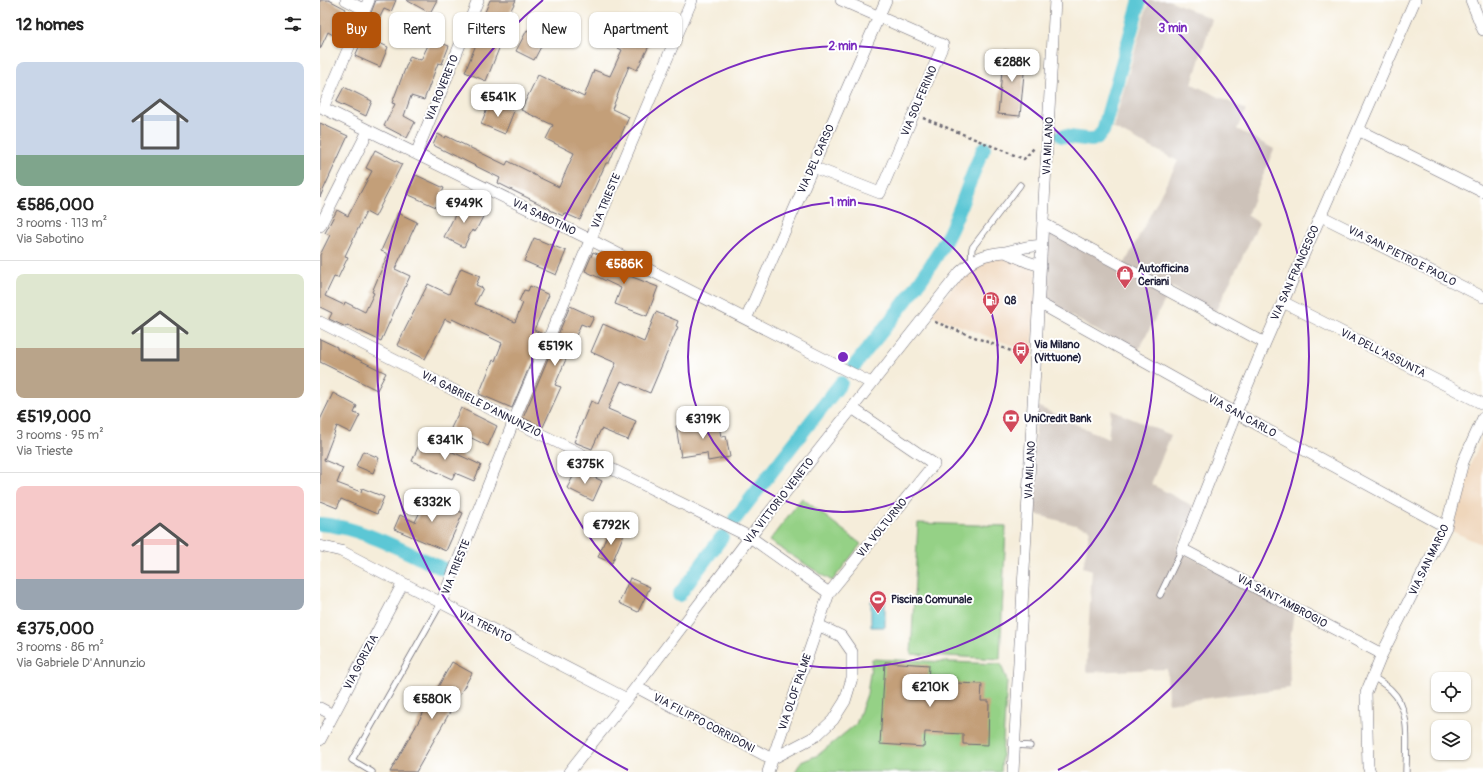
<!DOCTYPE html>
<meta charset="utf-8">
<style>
:root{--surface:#fff;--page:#f2f2f2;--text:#222;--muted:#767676;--line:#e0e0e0;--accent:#b45309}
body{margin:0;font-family:Pangolin,sans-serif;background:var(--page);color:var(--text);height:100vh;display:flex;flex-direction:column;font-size:15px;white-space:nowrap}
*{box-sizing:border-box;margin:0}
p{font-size:13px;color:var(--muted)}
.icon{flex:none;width:22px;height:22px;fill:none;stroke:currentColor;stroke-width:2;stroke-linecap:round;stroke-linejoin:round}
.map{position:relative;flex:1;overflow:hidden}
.panel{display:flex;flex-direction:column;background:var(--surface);width:320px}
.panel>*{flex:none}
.top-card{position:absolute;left:12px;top:12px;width:380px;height:36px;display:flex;gap:8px}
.buttons{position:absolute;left:1111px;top:672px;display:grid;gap:8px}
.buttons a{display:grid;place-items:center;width:40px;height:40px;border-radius:8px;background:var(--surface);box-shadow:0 1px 3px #0004;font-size:20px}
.price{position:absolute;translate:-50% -34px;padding:0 9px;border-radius:8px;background:#fff;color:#222;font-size:13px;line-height:26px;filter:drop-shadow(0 1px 2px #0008)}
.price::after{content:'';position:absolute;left:50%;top:24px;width:12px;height:9px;margin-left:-6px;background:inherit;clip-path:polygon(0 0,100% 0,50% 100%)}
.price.current{background:var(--accent);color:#fff}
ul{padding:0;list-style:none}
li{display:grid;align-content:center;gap:8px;height:212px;padding:0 16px}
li+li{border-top:1px solid var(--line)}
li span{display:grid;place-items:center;height:124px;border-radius:8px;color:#555}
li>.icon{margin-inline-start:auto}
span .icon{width:72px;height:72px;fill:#fffc;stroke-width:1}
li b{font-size:17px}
h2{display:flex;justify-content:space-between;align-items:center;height:48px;padding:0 16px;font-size:17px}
.pill{padding:0 14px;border-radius:8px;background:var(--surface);box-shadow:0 1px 3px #0004;font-size:14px;line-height:36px}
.pill.current{background:var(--accent);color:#fff}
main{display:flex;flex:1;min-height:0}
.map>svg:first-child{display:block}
</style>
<main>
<section class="panel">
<h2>12 homes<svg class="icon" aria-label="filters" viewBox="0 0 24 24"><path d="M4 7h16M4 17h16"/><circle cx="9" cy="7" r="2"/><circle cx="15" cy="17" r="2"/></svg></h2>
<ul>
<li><span style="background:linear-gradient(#c9d6e8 75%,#7fa58c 0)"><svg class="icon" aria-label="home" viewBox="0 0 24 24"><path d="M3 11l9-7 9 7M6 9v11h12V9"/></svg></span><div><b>€586,000</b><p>3 rooms · 113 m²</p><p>Via Sabotino</p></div></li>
<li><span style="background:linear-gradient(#dfe7d0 60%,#b9a48a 0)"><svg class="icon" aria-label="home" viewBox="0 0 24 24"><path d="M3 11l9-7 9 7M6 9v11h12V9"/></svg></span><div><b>€519,000</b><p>3 rooms · 95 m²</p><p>Via Trieste</p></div></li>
<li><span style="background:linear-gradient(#f6c9c9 75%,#9aa5b1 0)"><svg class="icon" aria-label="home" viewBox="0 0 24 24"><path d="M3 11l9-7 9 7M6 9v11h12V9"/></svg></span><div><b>€375,000</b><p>3 rooms · 86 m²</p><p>Via Gabriele D'Annunzio</p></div></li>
</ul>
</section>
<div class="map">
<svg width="1163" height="772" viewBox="0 0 1163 772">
<rect width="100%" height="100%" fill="#fff"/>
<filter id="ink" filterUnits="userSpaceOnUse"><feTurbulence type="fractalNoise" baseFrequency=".025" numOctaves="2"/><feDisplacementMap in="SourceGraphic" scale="8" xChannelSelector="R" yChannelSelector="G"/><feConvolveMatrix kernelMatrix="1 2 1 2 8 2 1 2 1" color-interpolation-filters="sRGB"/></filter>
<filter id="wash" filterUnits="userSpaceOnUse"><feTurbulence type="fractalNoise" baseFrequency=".012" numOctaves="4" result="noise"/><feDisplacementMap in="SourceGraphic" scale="16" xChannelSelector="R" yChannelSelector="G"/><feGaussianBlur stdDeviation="0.9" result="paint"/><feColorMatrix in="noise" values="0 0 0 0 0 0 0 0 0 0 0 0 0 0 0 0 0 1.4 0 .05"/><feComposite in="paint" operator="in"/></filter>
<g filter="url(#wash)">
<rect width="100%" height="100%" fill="#f5edda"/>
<!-- built -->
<path fill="#efd6bb" d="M684,256l33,13 -5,84 -101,-38 31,-39 18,-15z
M1163,437v108l-31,-14 19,-68z"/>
<!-- industrial -->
<path fill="#cdc2b9" d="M829,0h20l43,19 -20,65 54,26 -9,19 37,20 -27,66 12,8 -44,89 -43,-25 -35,66 -93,-52 4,-79 77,41 53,-102 -65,-33z
M717,406l71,33 3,-29 60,25 -20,49 44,23 -19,42 118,63 -5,35 1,41 -122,15 -1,-34 -81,3 6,-102 -9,-3 7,-38 -59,-16z"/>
<!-- green -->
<path fill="#95d186" stroke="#5c7a60" d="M482,498l59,46 -29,37 -63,-40z
M598,523l88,3 -6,133 -89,-5z
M552,659l129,5 6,17 -6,91h-206l6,-10 17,-7 38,-31 11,-30z"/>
<!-- water -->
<path fill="#5cc7d5" stroke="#3f7488" d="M551,601h14v26h-14z"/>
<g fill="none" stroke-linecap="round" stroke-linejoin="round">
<!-- canal -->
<path stroke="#5cc7d5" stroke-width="14" d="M742,136l30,4 6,-3 5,-6 37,-131
M535,365c31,-40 66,-79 90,-124 16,-29 24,-63 39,-93
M415,519l106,-136
M0,524c42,3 85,28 124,45
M359,595l43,-58"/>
</g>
<g id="blocks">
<!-- building -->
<path fill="#c39f79" d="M0,0h9l17,9 -13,26 -5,-3 -8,17z
M56,0h20l-5,12 -7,-3 -9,18 -8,-4z
M86,0h31l-7,13z
M170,0h26l-10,20 4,1 -24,60 -21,-9 14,-35 -4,-1z
M316,20l21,10 -20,40 -8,-4 -17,43 17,8 -20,46h-3l-26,57 -16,-7 -1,3 -13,-6v-1l-52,-26 2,-5 -67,-33 5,-11 7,4 1,-2 60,29 2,-4 24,12v1l27,13 15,-34 -28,-14 7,-14 -32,-15 17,-35 46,22 10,-27 16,6 12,-26 -19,-9 10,-20 18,9z
M207,30l18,9 -11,21 -18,-9z
M44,36l24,11 -8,20 -25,-11z
M111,39l18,7 -7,18 -4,-1 -14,37 -13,-4 -7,20 11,6 -8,16 -23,-12 11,-22 -3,-1 18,-47 11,4z
M684,50l22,2 -6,64 -22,-2z
M24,87l28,14 -6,15 -30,-14z
M170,101l24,10 -9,23 -24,-10z
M0,123l28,13 -28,61z
M55,150l27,14 -27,53 -9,-5 -21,44 3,1 -10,21 -4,-1 -9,19 19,9 1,-3 20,10 9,-19 -2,-1 16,-38 -7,-3 17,-38 19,9 -22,47 15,7 -29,65 -34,-16 -1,2 -17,-8 3,-6 -12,-6v-52l10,-20 -5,-2 12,-23 11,6 24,-45 -6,-3z
M96,175l28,13 -8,19 -29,-13z
M142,201l23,12 -10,19 -3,-2 -8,17 -20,-10z
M214,238l32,13 -10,24 -32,-14z
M273,252l23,10 -4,7 46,18 -11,29 -32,-12 6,-16 -36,-17z
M141,268l19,8 -4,9 7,3 -8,16 40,18 8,-19 -4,-2 5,-11 4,1 2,-5 19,9 -15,35 9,4 -31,74 -33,-14 14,-34 2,1 7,-18 -50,-24 -1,3 -6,-3 -20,40 -28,-14 31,-61 21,10z
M250,306l24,11 -5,10 -8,-3 -26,61 6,2 -18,40 -20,-9z
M336,312l22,9 -2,5 2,1 -28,66 -29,-12 -13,28 28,12 -8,19 -27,-11 -9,20 -18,-7 17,-41 7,3 18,-41 -25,-11 12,-28 41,18z
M0,339l17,8v2l49,24 -9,17 -57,-28z
M13,393l24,13 -3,7 6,2 -9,18 -14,-7 -13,34 19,8 -6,15 24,9 1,-4 22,9 -7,17 -36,-15 -4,9 -17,-7v-81z
M141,408l36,18 -9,20 -37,-18z
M398,419l3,18 5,-1 4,21 -22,4 -1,-8 -26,4 -5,-31z
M102,438l59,27 -7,16 -19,-8 -3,6 -40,-18z
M43,451l16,7 -6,15 -17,-7z
M257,469l25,12 -9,20 -26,-13z
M109,493l17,7 -2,4 19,9 -17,38 -52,-22 6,-14 15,7z
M290,528l14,6 -12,29 -14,-6z
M310,578l20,9 -12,25 -19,-9z
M132,662l20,11 -56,99h-26z
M565,662l44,3 -1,17 54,2 -1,17h8l-1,44 -25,-1v-10l-38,-2 -1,15 -44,-3z"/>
</g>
</g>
<g filter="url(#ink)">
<use href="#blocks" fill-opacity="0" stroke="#6c6973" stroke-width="1"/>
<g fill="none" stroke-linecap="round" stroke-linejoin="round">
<!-- lane casing -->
<g stroke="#6c6973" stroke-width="7">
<path id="lane" d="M651,262l1,-14 48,-63
M840,595l22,-46
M1053,677c6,4 13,8 18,13 21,20 15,56 15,82
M694,745l16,1
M52,772l-20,-12 89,-157"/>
</g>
<!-- street casing -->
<g stroke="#6c6973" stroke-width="12">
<path id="street" d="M26,0l19,10
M49,0l-46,108 266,131 282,144
M1151,0l12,30
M1038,130l125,62
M96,154l62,-154
M493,167l67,26 63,-148 -102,-45
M1001,216l162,81
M724,224l221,119
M0,226l48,-95
M721,266l-13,-4 -23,-10 21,-5 16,-2
M963,302l200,102
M719,303l197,110 210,114
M426,319l140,-319
M0,322l194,99 236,116 79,56
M0,546l21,5 286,148
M121,603l76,-190 175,-413
M1062,654l-200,-105 54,-136 29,-70 150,-343
M316,687l136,72
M0,708l13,7
M0,740l83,-157
M452,759l44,-23 17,-16 12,-19 7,-23v-26l-11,-16 -23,-11
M249,772l58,-73 123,-162 210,-265c15,-14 23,-18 45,-20
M448,772l61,-179 105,-129 -82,-56
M693,772l42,-772
M1050,772l-2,-6 -2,-73 16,-39 64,-127 17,-65 20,-44"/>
</g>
<!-- path -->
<path stroke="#6c6973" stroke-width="2.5" stroke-dasharray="3 3" stroke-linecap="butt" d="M603,118l101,41 11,-12
M615,322l84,32 7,1"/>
<!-- lane -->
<use href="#lane" stroke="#fff" stroke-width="5.5"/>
<!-- street -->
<use href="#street" stroke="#fff" stroke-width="11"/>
</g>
</g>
<!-- distance rings -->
<g fill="none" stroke="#7b2cbf" stroke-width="2">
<circle cx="523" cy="357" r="155"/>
<circle cx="523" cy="357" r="311"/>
<path d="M308 770A466 466 0 0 1 223 0M823 0A466 466 0 0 1 738 770"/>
</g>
<!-- icons -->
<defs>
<g id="shop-pin" transform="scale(0.9)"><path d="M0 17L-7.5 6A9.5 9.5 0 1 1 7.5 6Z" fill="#d1495b" stroke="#fff"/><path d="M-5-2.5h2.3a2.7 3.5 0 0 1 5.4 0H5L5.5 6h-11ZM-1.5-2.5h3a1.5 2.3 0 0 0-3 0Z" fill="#fff"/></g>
<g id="fuel-pin" transform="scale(0.9)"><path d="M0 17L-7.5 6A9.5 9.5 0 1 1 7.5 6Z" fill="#d1495b" stroke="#fff"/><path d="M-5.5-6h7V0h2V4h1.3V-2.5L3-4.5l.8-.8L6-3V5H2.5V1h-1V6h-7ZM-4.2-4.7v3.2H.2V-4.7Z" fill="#fff"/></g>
<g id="bus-pin" transform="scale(0.9)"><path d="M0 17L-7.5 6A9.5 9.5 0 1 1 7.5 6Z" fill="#d1495b" stroke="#fff"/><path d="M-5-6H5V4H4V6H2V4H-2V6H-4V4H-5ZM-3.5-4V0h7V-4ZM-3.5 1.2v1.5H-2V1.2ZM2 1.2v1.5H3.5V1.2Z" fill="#fff"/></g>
<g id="bank-pin" transform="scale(0.9)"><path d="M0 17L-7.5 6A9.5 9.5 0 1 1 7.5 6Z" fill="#d1495b" stroke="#fff"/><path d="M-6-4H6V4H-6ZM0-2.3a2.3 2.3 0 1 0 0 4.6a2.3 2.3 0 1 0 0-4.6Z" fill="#fff"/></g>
<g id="stadium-pin" transform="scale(0.9)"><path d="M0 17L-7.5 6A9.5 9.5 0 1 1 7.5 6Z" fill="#d1495b" stroke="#fff"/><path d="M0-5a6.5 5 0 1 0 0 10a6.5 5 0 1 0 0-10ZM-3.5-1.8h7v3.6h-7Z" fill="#fff"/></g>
</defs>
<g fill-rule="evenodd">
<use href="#shop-pin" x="805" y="274"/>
<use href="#fuel-pin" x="671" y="300"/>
<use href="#bus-pin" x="701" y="350"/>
<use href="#bank-pin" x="691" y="418"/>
<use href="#stadium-pin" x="558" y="599"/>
</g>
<g text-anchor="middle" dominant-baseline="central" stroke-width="4" stroke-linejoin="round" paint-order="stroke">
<!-- street labels -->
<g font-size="11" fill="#22223b" stroke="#fff">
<text transform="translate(122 88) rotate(-68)">VIA ROVERETO</text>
<text transform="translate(599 101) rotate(-67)">VIA SOLFERINO</text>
<text transform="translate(728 146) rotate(-87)">VIA MILANO</text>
<text transform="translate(496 159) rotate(-66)">VIA DEL CARSO</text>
<text transform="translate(286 201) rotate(-67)">VIA TRIESTE</text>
<text transform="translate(224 217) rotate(26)">VIA SABOTINO</text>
<text transform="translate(1082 256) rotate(27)">VIA SAN PIETRO E PAOLO</text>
<text transform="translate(975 273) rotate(-66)">VIA SAN FRANCESCO</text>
<text transform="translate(1063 353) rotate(27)">VIA DELL'ASSUNTA</text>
<text transform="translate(161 404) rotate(27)">VIA GABRIELE D'ANNUNZIO</text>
<text transform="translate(922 416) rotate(29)">VIA SAN CARLO</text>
<text transform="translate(710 470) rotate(-87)">VIA MILANO</text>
<text transform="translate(459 501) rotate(-52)">VIA VITTORIO VENETO</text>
<text transform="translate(562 528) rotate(-51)">VIA VOLTURNO</text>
<text transform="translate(1109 560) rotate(-64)">VIA SAN MARCO</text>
<text transform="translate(136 567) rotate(-68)">VIA TRIESTE</text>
<text transform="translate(962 601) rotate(28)">VIA SANT'AMBROGIO</text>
<text transform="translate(165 626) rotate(27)">VIA TRENTO</text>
<text transform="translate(41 662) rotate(-62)">VIA GORIZIA</text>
<text transform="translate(475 692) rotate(-71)">VIA OLOF PALME</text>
<text transform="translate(384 723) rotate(28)">VIA FILIPPO CORRIDONI</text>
</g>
<!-- poi labels -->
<g font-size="11" font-weight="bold" fill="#22223b" stroke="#fff" text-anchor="start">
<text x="818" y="268">Autofficina<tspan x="818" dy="13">Ceriani</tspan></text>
<text x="684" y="300">Q8</text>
<text x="714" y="344">Via Milano<tspan x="714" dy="13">(Vittuone)</tspan></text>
<text x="704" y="418">UniCredit Bank</text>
<text x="571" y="599">Piscina Comunale</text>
</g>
</g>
<circle cx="523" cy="357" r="6" fill="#7b2cbf" stroke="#fff" stroke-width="2"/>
<g font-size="12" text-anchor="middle" font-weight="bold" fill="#7b2cbf" stroke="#fff" stroke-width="4" stroke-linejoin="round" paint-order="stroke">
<text x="853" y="32">3 min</text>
<text x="523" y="50">2 min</text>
<text x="523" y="206">1 min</text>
</g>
</svg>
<div class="buttons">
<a><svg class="icon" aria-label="locate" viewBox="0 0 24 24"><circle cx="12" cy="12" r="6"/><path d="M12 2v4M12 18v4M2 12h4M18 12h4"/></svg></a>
<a><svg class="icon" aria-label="layers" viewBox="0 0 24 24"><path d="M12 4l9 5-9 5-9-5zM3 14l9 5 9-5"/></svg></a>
</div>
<b class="price" style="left:692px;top:83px">€288K</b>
<b class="price" style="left:178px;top:118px">€541K</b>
<b class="price" style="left:144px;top:224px">€949K</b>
<b class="price current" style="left:304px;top:285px">€586K</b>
<b class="price" style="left:235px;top:367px">€519K</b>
<b class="price" style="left:383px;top:440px">€319K</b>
<b class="price" style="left:125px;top:461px">€341K</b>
<b class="price" style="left:265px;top:485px">€375K</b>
<b class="price" style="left:112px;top:523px">€332K</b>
<b class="price" style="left:291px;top:546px">€792K</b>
<b class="price" style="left:610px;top:708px">€210K</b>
<b class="price" style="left:112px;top:720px">€580K</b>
<div class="top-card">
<a class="pill current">Buy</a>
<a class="pill">Rent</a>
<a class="pill">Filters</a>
<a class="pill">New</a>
<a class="pill">Apartment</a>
</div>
</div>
</main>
